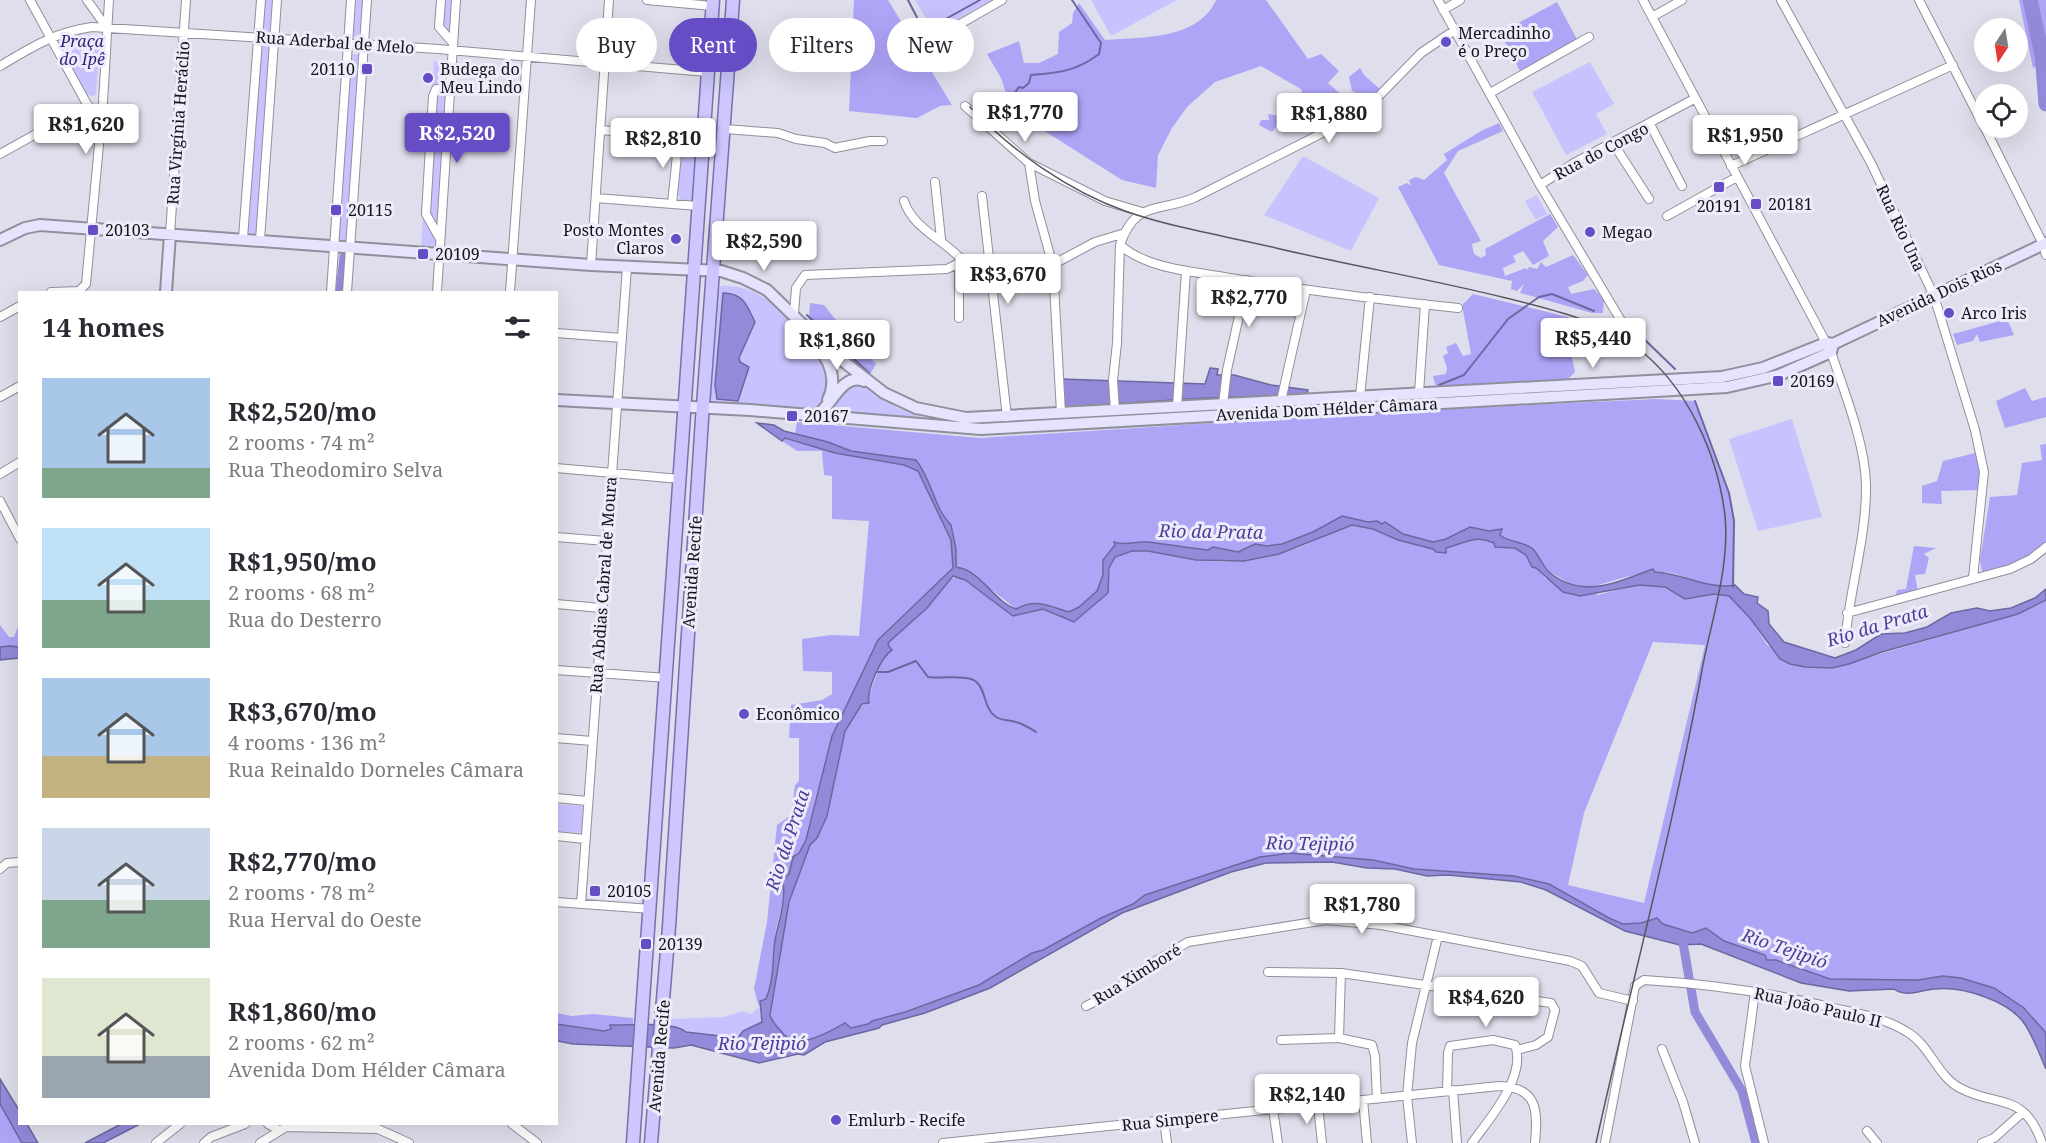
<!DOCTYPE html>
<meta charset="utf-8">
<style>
:root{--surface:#fff;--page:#f7f7f7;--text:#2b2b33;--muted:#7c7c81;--accent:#664cc5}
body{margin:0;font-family:"Noto Serif",serif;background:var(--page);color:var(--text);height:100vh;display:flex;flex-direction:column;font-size:22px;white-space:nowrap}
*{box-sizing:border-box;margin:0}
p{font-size:20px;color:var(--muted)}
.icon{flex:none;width:33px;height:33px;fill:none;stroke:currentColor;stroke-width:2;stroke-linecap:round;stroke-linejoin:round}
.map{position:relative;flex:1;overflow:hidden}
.details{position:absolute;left:18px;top:291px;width:540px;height:834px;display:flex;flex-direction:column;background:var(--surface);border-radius:0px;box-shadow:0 6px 24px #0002}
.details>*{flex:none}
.banner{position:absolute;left:576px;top:18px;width:570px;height:54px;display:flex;gap:12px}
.needle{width:39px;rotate:192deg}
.tools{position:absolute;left:1974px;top:18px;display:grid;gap:12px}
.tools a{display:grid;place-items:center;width:54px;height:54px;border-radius:50%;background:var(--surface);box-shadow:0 6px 24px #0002;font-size:30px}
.price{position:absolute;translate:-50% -51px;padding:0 14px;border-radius:6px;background:#fff;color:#222;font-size:20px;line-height:39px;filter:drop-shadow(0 2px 3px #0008)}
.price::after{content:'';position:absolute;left:50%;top:36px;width:18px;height:14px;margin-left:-9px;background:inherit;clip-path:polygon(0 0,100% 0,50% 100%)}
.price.active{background:var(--accent);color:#fff}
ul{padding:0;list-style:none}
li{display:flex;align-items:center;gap:18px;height:150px;padding:0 24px}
li span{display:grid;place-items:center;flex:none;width:168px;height:120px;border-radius:0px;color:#555}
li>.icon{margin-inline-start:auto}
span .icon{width:72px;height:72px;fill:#fffc;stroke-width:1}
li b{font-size:26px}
h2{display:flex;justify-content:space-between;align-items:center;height:72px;padding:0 24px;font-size:26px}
.pill{padding:0 21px;border-radius:27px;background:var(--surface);box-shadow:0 6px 24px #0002;font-size:21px;line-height:54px}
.pill.active{background:var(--accent);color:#fff}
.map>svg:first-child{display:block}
</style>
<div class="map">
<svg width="2046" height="1143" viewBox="0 0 2046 1143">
<rect width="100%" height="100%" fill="#dfdeec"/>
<!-- green -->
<path fill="#c8c3fe" d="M265,0h10l-3,33 -9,-1z
M356,0h9l-3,37 -9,-1z
M442,0h13l-2,42 -13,-15z
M915,0h77l-58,32z
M1091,0h86l-66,36z
M80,34l20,2 -4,58 -3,2 -6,-1 -29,-52z
M268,44l5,1 -14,190 -13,-2 15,-188z
M354,54l5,1 -9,186h-11l11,-186z
M434,61l16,2 -3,15 -15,13z
M1590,62l24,42 -18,10 11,20 -41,21 -34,-63z
M443,93l4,7 -7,134 -11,-18 8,-118z
M682,145l17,4 -6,52 -11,1 -4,-8z
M1303,156l76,42 -28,53 -87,-36z
M1537,195l10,19 -11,6 -11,-19z
M423,219l16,25 -1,7 -17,-1z
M721,286c14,-1 28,3 40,10 27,15 103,92 49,114l-99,-6 -2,-6 8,-108z
M857,381l41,27 45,17 -119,-11 18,-22z
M1792,419l30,98 -64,14 -29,-92z
M556,804l26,2 3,3 -1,24 -27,-2z
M759,1007l3,15 -24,16 -52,-6 -16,-5 1,-8 53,-2 18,-6 9,3z"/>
<!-- forest -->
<path fill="#aea5f7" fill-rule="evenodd" d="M854,0h34l64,105 -12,1 -23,12 -68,-7z
M1216,0h50l42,59 13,-5 18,17 -11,12 16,14c-8,9 -22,22 -35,23l-8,-31 -40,-23 -46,16 -28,25 -15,21 -14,27 -2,33 -34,-8 -98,-62 -14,-13 -9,-27 -14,-24 32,-13 5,22h15l19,-9 1,-22 13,-9 1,-10 6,-10 26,37c38,-3 93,0 111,-40z
M2019,0h27v60l-13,8z
M1557,2l22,41 -58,30 -21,-40z
M1360,68l5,8 15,13 -5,6 -9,2 -14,-6 -3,-14z
M1268,114l11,2 -1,8 -6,8 -13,-7 2,-5h8z
M1499,123l4,8 -45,20 -14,22 37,68 -9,3 2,10 7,4 5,-3 -1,-6 65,-35 8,13 -15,14 6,15 -16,9 -10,-14 -10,5 3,6 -13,6 2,8 21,-8 1,2 2,-3 8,2 4,-7 5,5 27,-12 15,20 -5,6 -15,6 3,7 23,-5 10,10 -1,14h-11l-72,-20 4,-9 -7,7 -6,-2 1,-8 -73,-16 -41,-78 9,-4 4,3 -2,-6 7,-3 8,3 23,-20 -3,-6 37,-23z
M1473,294l95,23 25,14 2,5 -12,5 -11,16 3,15 -10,10 -129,5 -3,-11 13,-2 1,-6 -4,-12 5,-3 -2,-6 10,-4 7,13 8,-2 -9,-49z
M810,303l14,2 19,24 2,12h12v3l19,20 -8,14 -11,-9 -3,-8 -45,-42z
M2007,319l7,16 -34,7 -3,-8 -4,7 -16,4 -4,-11z
M2025,388l7,13 14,-4v20l-41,11 -9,-27z
M1656,399l39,2 34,92 5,28 -1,64c-22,6 -46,-10 -67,-13 -29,-3 -58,13 -87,17l-29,-17 -18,-24 -27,-8 -6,-8 -29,-5 -24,12 -13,3 -20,-4 -36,-17 -9,1 -26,-6 -29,16 -31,12 -15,2 -12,-2 -17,8 -25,-5 -5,3c-32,-3 -59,-8 -93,-6l-12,16v15l-6,16 -24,21c-24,0 -27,-18 -57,-3l-39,-31 -21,-11v-18l-5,-20 -35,-68 -52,-6 -69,-21 2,-12 183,16 421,-27z
M785,438l50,15 69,12 14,6 33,69 2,28 -66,62 -36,67 -19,39 -26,104 -7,13 -6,4 -4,17 -6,7c3,23 -8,40 -8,61 0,19 -1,39 -9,57l-6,2 -1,6 -5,-18 13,-67 10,-97 14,-10 4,-30 4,-4v-43h-10l2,-33 31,-5 10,-6v-22l-29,-1 -1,-32 29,-4 28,1 10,-115 -37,-2v-43l-8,-1 -2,-24h-25l-15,-10z
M2046,444v99c-18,19 -40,25 -64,29l-2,-12 10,-63 27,-2 5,-32 20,-3 -2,-15z
M1979,452l1,38 -39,1 1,13 -20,-1v-17l15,-5 6,-20z
M1352,525l21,4 25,11 35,9 3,3 10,1v-5l21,-8 19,-1 18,9h11l11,7 19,23 53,17 37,-10h24l26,14 29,-5 15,2 21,22 17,27 38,22 27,1 186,-54 28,-14v433l-18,-22 -26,-18 -46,-16 -43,3 -83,-1 -54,-19h-9l-2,-5 -41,-14 -18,-13 -14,5 -29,-9 -6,-6 -16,5 -18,1 -14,-6 -60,-34 -24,-6 -111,-9 -41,-9 -83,-7 -30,4 -115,38 -12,9 -32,14 -58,32 -11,3 -53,32 -111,39 -17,4 -6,-5 -29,15 -25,2 -8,-4 -13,-21 14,-92 11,-39 15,-39 7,-7 10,-22 18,-85 12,-21 9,-7 14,-37 9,-14v-10l38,-34 19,-26 12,-6 55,40 30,-7 31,13 34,-29 2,-30c19,-26 61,-5 87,-3 27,3 56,2 82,-6 25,-6 48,-21 73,-29zM1653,642l52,3 -61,258 -76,-18 16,-72z
M1914,546l22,2 -12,6 5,4 -4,16 -10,1 3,17 -23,6 2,-8 9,-1z
M19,624v23h-19v-22l9,12h5z
M557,1013l15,3 21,-2 40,4v6l-12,3 -7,-2c-12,13 -42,1 -57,-1z
M0,1104l23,39h-23z"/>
<!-- water -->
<path fill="#938ada" stroke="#6d67a0" stroke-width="1.5" d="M723,293c21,0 24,13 32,29l-16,36 1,4 9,5 -11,34 -21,-2 -2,-14z
M1210,368l8,1 -1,6h17l37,10 37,5 -1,5 -102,3 -140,9 -3,-28 143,5z
M757,423l17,2 10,6 44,11 23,9 65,9c16,20 18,48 35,65l5,24v18c25,3 38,35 60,42 21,-11 32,-3 53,3l10,-5 18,-16 6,-16v-15l12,-15 -1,-3c10,4 22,-1 33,0 20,2 40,6 61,8l5,-3 25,5 17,-8 12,2 15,-2 31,-12 29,-16 26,6 9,-1 5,3 3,-2 18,12 30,8 13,-3 24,-12 19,4 13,-2 -2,6c9,8 24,6 33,14 6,7 10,17 16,23 33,28 68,10 104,-3l2,3c27,1 53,18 80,13l9,9 14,3 -1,6 11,8 1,13 15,18 51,16 21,-8 25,-16 24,-1 22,-6 24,-14 26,-5 13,3 21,-3 24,-10 11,-9v11l-28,14 -136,38 -33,12 -17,4 -27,-1 -15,-3 -10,-5 -30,-41 -21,-22 -15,-2 -29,5 -20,-12 -26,-2 -59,11 -17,-4 -27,-24 -4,-1 -6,-12 -11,-7 -20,-1 -1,-4c-19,-9 -31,1 -48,5v5l-10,-1 -3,-3 -35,-9 -25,-11 -21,-4 -73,29 -35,7 -48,-1 -48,-9h-16l-17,6 -6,11 -1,25 -34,29 -31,-13 -30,7 -48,-36 -12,-4 -26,32 -38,34 -1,3 4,5c-11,7 -26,41 -23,53l-7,1 -17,27 -18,85 -10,22 -7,7 -21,57 -19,113c2,7 6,10 10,15 15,23 47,3 65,-7l6,5 17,-4 4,-3 33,-9 74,-27 53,-32 11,-3 58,-32 32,-14 12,-9 115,-38 30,-4 83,7 41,9 100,7 35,8 60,34 14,6 18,-1 16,-5 6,6 29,9 14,-5 18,13 41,14 2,5h9l54,19 88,1 25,-4 18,2 33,10 30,20 22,25v36c-6,-14 -12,-30 -20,-43 -15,-25 -63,-40 -92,-37 -13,1 -28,9 -40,0l-45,2 -48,-8 -100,-39 -21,1 -55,-14 -79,-41 -25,-8 -73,-7 -21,1 -32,-7 -28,-1 -35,-6 -66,1 -35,9 -109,41 -132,75 -65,25 -43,12 -3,3 -54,14 -21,13 -6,-1 -39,9 -68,-18 -17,3 -101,-4 -16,-3v-17l47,7 7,-2 -1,-4c18,1 61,-5 76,7l52,6 5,-7 19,-9 -2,-21 6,-2c9,-22 6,-39 9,-59 4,-21 11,-38 8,-60l6,-6 4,-17 6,-4 7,-13 26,-104 46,-96 75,-72 -2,-28 -33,-69 -14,-6 -69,-12 -50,-15 -3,3z
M10,646l9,1v11l-19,2v-13z
M0,1079l19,31 1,14h7l11,19h-16l-22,-39z
M121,1124h19l-37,19h-18z"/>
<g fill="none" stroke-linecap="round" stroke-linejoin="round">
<!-- stream -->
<path stroke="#6d67a0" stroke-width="2" d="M908,0l16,31 56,-31
M1011,98l8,-11 4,1 6,-5 2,-8c27,-2 46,-4 68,-21l2,-11 -29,-43
M807,315l62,58
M1633,332l9,5 33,32
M1439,385l25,-10 44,-56 31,-22 13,-3 42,17
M1695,401l34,92 5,28 -1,66
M878,672h10l28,-11 12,16c14,2 29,-2 43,2 16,5 11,29 25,38 6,4 16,3 23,6 6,2 12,6 17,9"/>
<!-- canal -->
<path stroke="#938ada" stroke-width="9" d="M340,292l4,-35
M1682,937l13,75 47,79 14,52"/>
<!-- river -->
<path stroke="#938ada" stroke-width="15" d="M2030,0l12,54 4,50"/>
<!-- minor casing -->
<g stroke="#908f9c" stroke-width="10">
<path id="minor" d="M30,0l70,128
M87,0l20,28
M441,0l-2,27 14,16
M647,0l65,6
M1438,0l102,185 89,149
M1643,0l188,352c13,39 34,91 35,132 1,52 -17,107 -21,159
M1781,0l90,163 63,133 41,134 9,42 -11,106
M1919,0l65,127
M1443,10l17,-10
M1652,17l30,-17
M920,47l82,-47
M0,66c32,-19 55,-34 92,-39l346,22 269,23
M1490,93l99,-56
M965,106l64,57 76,38 37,11
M1650,124l32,62
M1985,128l58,116 3,11
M725,129l53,4 18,6 29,4 10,5 35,-7h13
M600,130l102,7
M1613,143l36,56
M0,154l88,-49
M1029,163l6,38 18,65 8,147
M1731,166l222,-101
M935,182l6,57
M1540,185l34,-22 120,-64
M982,196l25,221
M596,198l102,8
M672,204l7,-69
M1667,216l70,-39
M170,234l16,-234
M243,238l18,-238
M440,239l-14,-25 7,-118 3,-7 12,-1
M260,240l17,-240
M1120,245c29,25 74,26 110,33 75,12 152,22 228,30
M959,264v54
M591,265l18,-265
M993,279l46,-7 56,-30 30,-9
M51,292l28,-1 7,-7 17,-182 6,-102
M331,292l20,-292
M347,292l20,-292
M437,292l19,-292
M510,292l21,-292
M794,313l2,-25 9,-13 142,-6 12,-6 1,-5c-19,-20 -47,-30 -56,-57
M0,317l20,-11
M556,333l66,5
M1419,393l6,-89
M0,397l20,-11
M1360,397l10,-100
M1281,401l25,-111
M1223,404l4,-34 20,-90
M1177,407l9,-136
M1115,411l-2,-31 4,-37 3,-98c15,-46 40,-32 76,-48l154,-78 24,-18 47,-48 34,-23
M556,468l124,11
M0,474l20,-12
M0,501l20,38
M556,537l50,4
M556,604l45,4
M1847,613l163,-44 21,-10 15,-12
M556,670l111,8
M556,738l36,3
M556,798l31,3
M556,836l29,3
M0,869l7,-6 13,-1
M556,902l95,7
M581,904l46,-637
M1268,972l73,1 210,30 4,7 -7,27 -12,8 -19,5
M1755,992l-10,74 19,77
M1086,1006l24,-12 42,-31 36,-21 138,-22 55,5 189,36 12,5 17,27 34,8
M1339,1038l2,-65
M1281,1040l58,-2 33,7 3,11 2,43
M1662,1049l21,53 12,41
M1453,1090l4,53
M1447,1091l1,-38 2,-7 43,-6 22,5c12,32 -26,74 -43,98
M1363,1100l4,43
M1318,1105l4,38
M1273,1109l5,34
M1164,1120l3,23
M268,1124l11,6
M512,1124l25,19
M1867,1131l10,12
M156,1143l24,-19
M204,1143l7,-6 34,-13
M260,1143l26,-16 92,2 31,14
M943,1143l556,-57c39,1 39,25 36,57
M1412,1143l-5,-47 5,-53 26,-107
M1605,1143l30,-157 9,-6c65,4 131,13 194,29 23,5 49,10 69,23 23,13 30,44 53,56 37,20 64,3 82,55
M1982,1143l12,-5 29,-26"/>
</g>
<!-- secondary casing -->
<g stroke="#908f9c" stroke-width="14">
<path id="secondary" d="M0,240l25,-12 15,-3 551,40 130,6 22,7 24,12 63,61 54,42 32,15 50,10 756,-41 41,-9 63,-25 7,1 213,-101
M166,292l4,-58
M817,346c14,16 20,35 11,54
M556,400l194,10 231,19 746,-42 52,-12 52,-23 2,-8
M816,416c16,-10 26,-44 48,-35"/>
</g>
<!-- primary casing -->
<g stroke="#7770ac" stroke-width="15">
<path id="primary" d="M633,1143l80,-1143
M651,1143l18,-216 33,-508 31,-419"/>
</g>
<!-- minor -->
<use href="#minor" stroke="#fff" stroke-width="8"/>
<!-- secondary -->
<use href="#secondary" stroke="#e6e3fe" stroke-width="10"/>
<!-- primary -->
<use href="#primary" stroke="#cdc7fd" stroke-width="12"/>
<!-- tram -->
<path stroke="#58575f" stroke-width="1.5" d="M970,107c41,43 98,84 155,104 48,17 101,25 151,37 76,18 154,31 230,50 44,11 93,22 130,49 51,38 82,108 89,169 5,51 -14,105 -23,154 -29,159 -71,315 -106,473"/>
</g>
<!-- markers -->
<g fill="#664cc5" stroke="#ececfa" stroke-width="2">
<circle cx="1446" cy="42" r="6"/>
<rect x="361" y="63" width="12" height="12" rx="3"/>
<circle cx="428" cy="78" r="6"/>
<rect x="1713" y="181" width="12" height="12" rx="3"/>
<rect x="1750" y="198" width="12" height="12" rx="3"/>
<rect x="330" y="204" width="12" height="12" rx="3"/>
<rect x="87" y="224" width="12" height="12" rx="3"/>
<circle cx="1590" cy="232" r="6"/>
<circle cx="676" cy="239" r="6"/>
<rect x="417" y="248" width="12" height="12" rx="3"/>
<circle cx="1949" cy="313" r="6"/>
<rect x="1772" y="375" width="12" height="12" rx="3"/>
<rect x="786" y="410" width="12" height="12" rx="3"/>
<circle cx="744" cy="714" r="6"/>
<rect x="589" y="885" width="12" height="12" rx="3"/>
<rect x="640" y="938" width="12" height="12" rx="3"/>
<circle cx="836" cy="1120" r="6"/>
</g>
<g text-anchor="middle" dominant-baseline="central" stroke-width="6" stroke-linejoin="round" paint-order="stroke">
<!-- poi labels -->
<g font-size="16" fill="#141419" stroke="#ececfa" text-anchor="start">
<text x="1458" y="33">Mercadinho<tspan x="1458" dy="18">é o Preço</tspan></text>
<text x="355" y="69" text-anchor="end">20110</text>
<text x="440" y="69">Budega do<tspan x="440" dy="18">Meu Lindo</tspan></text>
<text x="1768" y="204">20181</text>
<text x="1719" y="206" text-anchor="middle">20191</text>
<text x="348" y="210">20115</text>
<text x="105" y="230">20103</text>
<text x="664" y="230" text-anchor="end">Posto Montes<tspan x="664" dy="18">Claros</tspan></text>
<text x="1602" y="232">Megao</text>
<text x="435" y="254">20109</text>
<text x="1961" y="313">Arco Iris</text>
<text x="1790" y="381">20169</text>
<text x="804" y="416">20167</text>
<text x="756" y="714">Econômico</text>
<text x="607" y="891">20105</text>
<text x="658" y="944">20139</text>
<text x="848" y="1120">Emlurb - Recife</text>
</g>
<!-- park labels -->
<g font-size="16" font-style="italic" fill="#38207d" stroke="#ececfa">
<text x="82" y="41">Praça<tspan x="82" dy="18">do Ipê</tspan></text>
</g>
<!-- street labels -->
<g font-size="16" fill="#141419" stroke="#ececfa">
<text transform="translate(335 42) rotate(4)">Rua Aderbal de Melo</text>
<text transform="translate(178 123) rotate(-86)">Rua Virgínia Heráclio</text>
<text transform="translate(1601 151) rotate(-28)">Rua do Congo</text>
<text transform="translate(1901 228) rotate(65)">Rua Rio Una</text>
<text transform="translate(1939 293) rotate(-25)">Avenida Dois Rios</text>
<text transform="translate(1327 409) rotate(-3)">Avenida Dom Hélder Câmara</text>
<text transform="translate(692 572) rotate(-86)">Avenida Recife</text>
<text transform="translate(603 585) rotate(-86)">Rua Abdias Cabral de Moura</text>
<text transform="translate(1137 974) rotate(-32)">Rua Ximboré</text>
<text transform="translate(1818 1007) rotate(13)">Rua João Paulo II</text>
<text transform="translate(659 1056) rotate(-85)">Avenida Recife</text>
<text transform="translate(1170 1120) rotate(-6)">Rua Simpere</text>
</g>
<!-- water labels -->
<g font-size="18" font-style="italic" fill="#4f3c9a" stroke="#ececfa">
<text transform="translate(1211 531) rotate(1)">Rio da Prata</text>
<text transform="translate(1877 625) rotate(-17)">Rio da Prata</text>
<text transform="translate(787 840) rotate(-72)">Rio da Prata</text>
<text transform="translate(1310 843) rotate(1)">Rio Tejipió</text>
<text transform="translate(1785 948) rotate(19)">Rio Tejipió</text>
<text x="762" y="1043">Rio Tejipió</text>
</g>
</g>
</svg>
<div class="tools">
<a><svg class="needle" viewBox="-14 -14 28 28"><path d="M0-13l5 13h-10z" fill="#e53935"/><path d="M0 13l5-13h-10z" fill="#7c7c81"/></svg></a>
<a><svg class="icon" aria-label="locate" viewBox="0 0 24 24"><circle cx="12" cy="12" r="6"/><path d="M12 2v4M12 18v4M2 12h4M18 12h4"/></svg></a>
</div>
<b class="price" style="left:1025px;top:143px">R$1,770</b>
<b class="price" style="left:1329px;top:144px">R$1,880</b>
<b class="price" style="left:86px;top:155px">R$1,620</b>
<b class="price active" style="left:457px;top:164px">R$2,520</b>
<b class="price" style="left:1745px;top:166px">R$1,950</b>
<b class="price" style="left:663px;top:169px">R$2,810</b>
<b class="price" style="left:764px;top:272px">R$2,590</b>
<b class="price" style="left:1008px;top:305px">R$3,670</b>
<b class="price" style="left:1249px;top:328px">R$2,770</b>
<b class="price" style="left:1593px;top:369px">R$5,440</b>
<b class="price" style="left:837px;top:371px">R$1,860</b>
<b class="price" style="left:1362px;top:935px">R$1,780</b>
<b class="price" style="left:1486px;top:1028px">R$4,620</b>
<b class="price" style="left:1307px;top:1125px">R$2,140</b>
<div class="banner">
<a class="pill">Buy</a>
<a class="pill active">Rent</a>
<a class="pill">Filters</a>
<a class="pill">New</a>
</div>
<section class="details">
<h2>14 homes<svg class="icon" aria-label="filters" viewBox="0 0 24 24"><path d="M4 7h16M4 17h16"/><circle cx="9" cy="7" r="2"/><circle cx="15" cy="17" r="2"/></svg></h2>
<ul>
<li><span style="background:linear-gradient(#a9c7e8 75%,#7fa58c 0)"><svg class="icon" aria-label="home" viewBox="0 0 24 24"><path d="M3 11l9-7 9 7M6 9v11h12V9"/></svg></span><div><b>R$2,520/mo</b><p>2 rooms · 74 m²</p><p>Rua Theodomiro Selva</p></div></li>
<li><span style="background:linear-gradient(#bfe0f5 60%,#7fa58c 0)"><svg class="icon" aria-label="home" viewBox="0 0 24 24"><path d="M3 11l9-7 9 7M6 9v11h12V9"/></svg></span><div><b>R$1,950/mo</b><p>2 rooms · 68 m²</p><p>Rua do Desterro</p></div></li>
<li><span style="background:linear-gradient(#a9c7e8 65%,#c2b280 0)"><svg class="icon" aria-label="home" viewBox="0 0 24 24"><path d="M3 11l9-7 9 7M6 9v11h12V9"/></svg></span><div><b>R$3,670/mo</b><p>4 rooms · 136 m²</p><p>Rua Reinaldo Dorneles Câmara</p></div></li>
<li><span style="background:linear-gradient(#c9d6e8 60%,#7fa58c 0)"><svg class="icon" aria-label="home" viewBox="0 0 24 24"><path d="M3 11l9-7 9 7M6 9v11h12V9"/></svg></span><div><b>R$2,770/mo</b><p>2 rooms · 78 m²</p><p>Rua Herval do Oeste</p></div></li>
<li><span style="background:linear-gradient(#dfe7d0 65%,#9aa5b1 0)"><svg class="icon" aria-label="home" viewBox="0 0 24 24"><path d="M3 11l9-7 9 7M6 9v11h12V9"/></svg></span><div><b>R$1,860/mo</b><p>2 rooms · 62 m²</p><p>Avenida Dom Hélder Câmara</p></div></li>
</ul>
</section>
</div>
